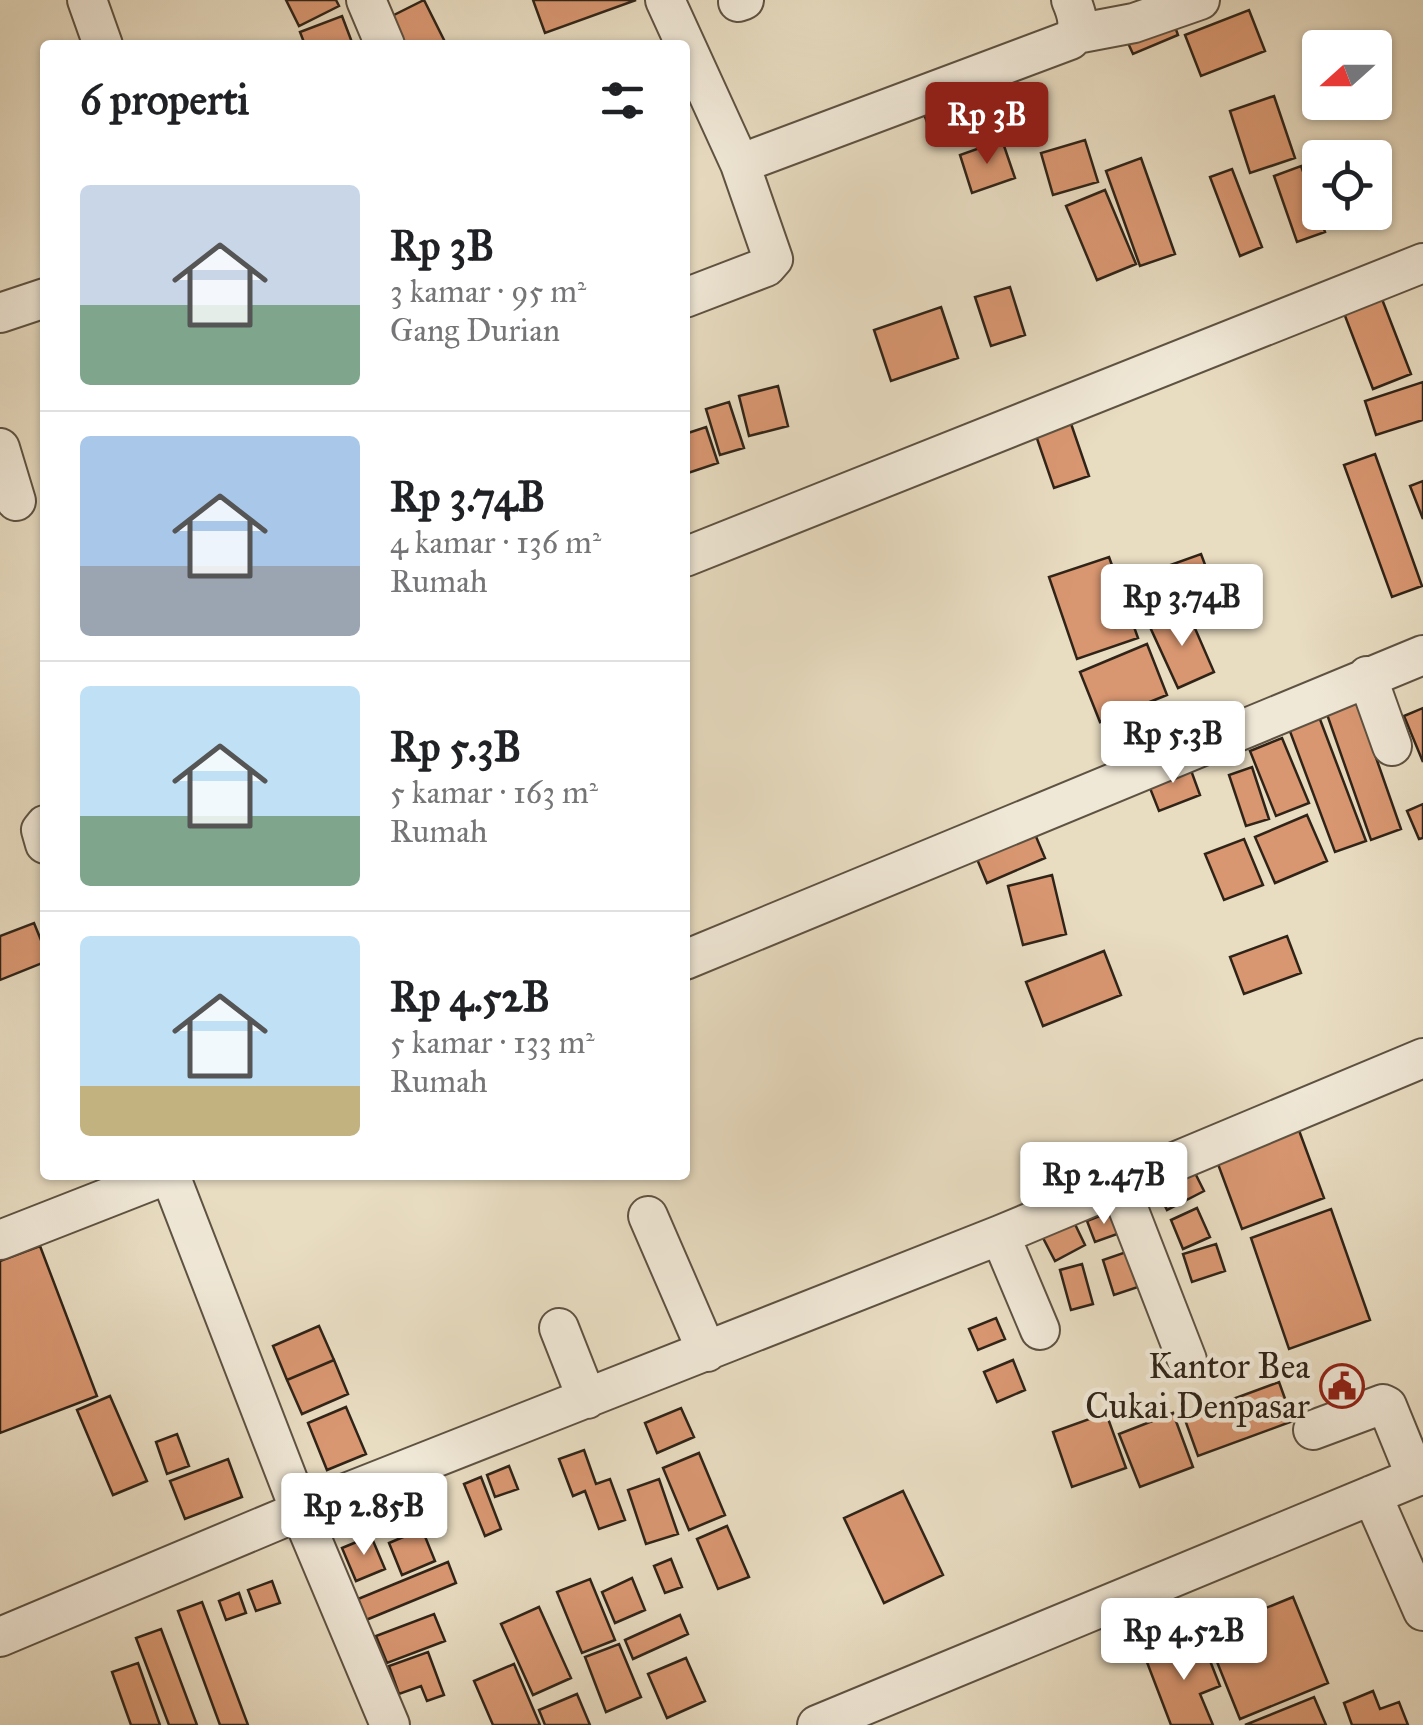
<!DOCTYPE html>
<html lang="id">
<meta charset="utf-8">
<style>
:root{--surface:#fff;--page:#f6f6f6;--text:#202124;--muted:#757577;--line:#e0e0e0;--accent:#8f2418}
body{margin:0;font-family:"IM FELL Great Primer",serif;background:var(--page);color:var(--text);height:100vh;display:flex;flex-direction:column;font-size:38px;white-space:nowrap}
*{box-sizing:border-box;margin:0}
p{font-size:32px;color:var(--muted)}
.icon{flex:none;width:55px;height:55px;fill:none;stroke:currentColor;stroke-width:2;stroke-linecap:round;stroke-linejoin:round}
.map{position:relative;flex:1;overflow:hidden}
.drawer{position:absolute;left:40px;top:40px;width:650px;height:1140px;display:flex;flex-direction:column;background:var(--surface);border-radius:10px;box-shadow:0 2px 8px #0004}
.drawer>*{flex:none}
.needle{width:65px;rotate:249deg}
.tools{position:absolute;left:1302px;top:30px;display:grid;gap:20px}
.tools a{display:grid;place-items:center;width:90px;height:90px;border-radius:10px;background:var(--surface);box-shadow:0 2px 8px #0004;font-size:50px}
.price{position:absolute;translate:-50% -85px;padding:0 22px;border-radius:10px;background:#fff;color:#222;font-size:32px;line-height:65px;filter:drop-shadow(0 2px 5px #0008)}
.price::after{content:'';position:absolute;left:50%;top:60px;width:30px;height:22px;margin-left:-15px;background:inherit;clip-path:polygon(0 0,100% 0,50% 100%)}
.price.active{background:var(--accent);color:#fff}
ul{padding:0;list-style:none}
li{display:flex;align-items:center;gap:30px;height:250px;padding:0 40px}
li+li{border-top:2px solid var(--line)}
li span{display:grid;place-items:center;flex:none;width:280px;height:200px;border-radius:10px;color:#555}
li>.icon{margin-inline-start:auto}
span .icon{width:120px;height:120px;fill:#fffc;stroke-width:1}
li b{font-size:42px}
h2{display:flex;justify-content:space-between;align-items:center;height:120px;padding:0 40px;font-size:42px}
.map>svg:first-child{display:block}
</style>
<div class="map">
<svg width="1423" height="1725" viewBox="0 0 1423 1725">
<rect width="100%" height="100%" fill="#e8dcc1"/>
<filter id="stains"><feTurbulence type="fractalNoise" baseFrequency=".002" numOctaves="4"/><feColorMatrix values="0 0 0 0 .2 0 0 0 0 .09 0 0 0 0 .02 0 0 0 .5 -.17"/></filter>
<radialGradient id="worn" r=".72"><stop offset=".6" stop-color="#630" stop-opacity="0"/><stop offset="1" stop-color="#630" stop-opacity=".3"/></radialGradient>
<!-- building -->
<path fill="#d99771" stroke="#302418" stroke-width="2.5" d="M286,0h50l3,6 -40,20z
M424,0l22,44 -2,1h-39l-15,-28z
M533,0h103l-91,33z
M1249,10l16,41 -64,25 -16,-41z
M342,16l11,29h-48l-5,-13z
M1174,24l4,11 -45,19 -5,-11z
M1002,72l15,42 -82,30 -15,-41z
M1274,96l21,62 -45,15 -20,-62z
M1002,140l13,38 -43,15 -12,-38z
M1085,140l13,42 -45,13 -12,-42z
M1141,158l34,96 -35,12 -34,-95z
M1301,166l24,66 -28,10 -23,-66z
M1232,169l30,78 -22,9 -30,-79z
M1105,190l31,74 -39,16 -31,-74z
M1010,287l15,48 -34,11 -16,-49z
M1380,294l31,80 -38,15 -31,-81z
M941,307l17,51 -67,23 -17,-51z
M1423,382v38l-47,15 -11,-34z
M778,386l10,40 -39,10 -10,-40z
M729,402l15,46 -24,7 -14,-46z
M1067,412l22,64 -35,12 -22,-64z
M706,427l12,36 -33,11v-40z
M1375,454l47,132 -30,11 -48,-132z
M1423,481v38l-13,-33z
M1201,554l15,40 -39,15 -15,-41z
M1109,557l29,81 -61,21 -28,-82z
M1151,570l17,36 -30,15 -17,-38z
M1187,610l27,62 -36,16 -28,-61z
M1147,644l20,51 -67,27 -20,-50z
M1352,689l49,140 -30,11 -49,-140z
M1423,708v54l-19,-46z
M1318,714l48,127 -31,11 -47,-126z
M1282,738l27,65 -33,13 -26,-65z
M1188,762l12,33 -41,16 -13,-33z
M1252,767l17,52 -23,7 -17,-51z
M1423,804v34l-4,1 -12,-28z
M1307,815l20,46 -52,22 -20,-46z
M1032,827l13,31 -58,25 -13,-31z
M1244,839l19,46 -39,15 -19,-46z
M1052,875l14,59 -43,11 -15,-59z
M34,923l11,27v12l-45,18v-44z
M1287,936l14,37 -57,21 -14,-37z
M1104,951l17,44 -78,31 -17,-44z
M1297,1125l27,73 -82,31 -27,-73z
M1193,1169l11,22 -37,19 -11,-22z
M1197,1208l13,29 -27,12 -12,-29z
M1331,1209l39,111 -81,29 -38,-111z
M1112,1211l8,22 -25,9 -8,-21z
M1072,1218l13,27 -30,16 -14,-27z
M1216,1244l9,27 -33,11 -9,-28z
M40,1246l57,150 -97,37v-172z
M1129,1251l12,35 -27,9 -11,-35z
M1082,1264l11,40 -22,6 -11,-40z
M996,1318l9,21 -27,11 -9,-21z
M319,1326l15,34 -47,20 -14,-34z
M334,1360l14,34 -46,20 -15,-34z
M1013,1360l12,30 -28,12 -13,-30z
M1279,1382l14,39 -95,35 -14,-39z
M110,1396l37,85 -34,14 -36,-85z
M346,1407l20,47 -39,16 -19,-47z
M681,1408l13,29 -37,16 -12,-30z
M1106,1413l20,55 -54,19 -19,-55z
M1173,1413l20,54 -53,20 -21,-53z
M177,1434l12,32 -22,8 -11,-32z
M584,1450l12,34 14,-5 15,41 -26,9 -14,-38 -12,5 -14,-37z
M699,1453l26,62 -36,15 -26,-62z
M228,1459l14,38 -57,22 -15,-38z
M509,1466l9,23 -23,8 -8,-22z
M481,1477l20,52 -16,7 -21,-52z
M659,1479l19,55 -32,10 -18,-54z
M903,1491l40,84 -59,28 -40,-85z
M727,1526l22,51 -31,12 -21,-50z
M422,1529l13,32 -33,14 -13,-32z
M371,1536l14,33 -29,12 -14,-33z
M671,1559l11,28 -17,6 -11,-27z
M448,1562l8,21 -90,37 -8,-21z
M632,1578l13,32 -30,13 -13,-31z
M590,1579l25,61 -33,13 -25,-61z
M272,1581l8,22 -24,8 -8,-21z
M239,1593l7,20 -20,7 -7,-19z
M1293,1597l35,86 -88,36 -35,-87 18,-7 -4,-8 33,-13 4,8z
M202,1602l46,123h-28l-42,-114z
M539,1607l32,71 -38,17 -32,-71z
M434,1614l11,27 -58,22 -11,-27z
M680,1615l8,19 -55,25 -8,-19z
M161,1629l36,96h-28l-33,-87z
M1183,1643l3,7 17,-7 17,43 -20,8 13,31h-42l-26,-68z
M619,1644l22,53 -35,15 -21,-55z
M428,1652l16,43 -17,6 -6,-15 -22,8 -10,-28z
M686,1658l19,43 -38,17 -19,-44z
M138,1663l22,62h-29l-19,-53z
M514,1664l26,61h-47l-19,-44z
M1373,1691l7,18 19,-7 9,23h-56l-8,-22z
M577,1694l13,31h-45l-6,-15z
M1314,1697l12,28h-81z"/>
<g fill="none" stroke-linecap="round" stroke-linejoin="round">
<!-- minor casing -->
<g stroke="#5e5242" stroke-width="42">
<path id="minor" d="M87,0l16,45
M366,0l19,45
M665,0l75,164 33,95 -7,8 -81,31
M738,2l6,-2
M1076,34l58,-11 66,-23
M758,157l312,-117c12,-11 7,-26 1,-40
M0,313l45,-15
M0,448l16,53
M685,557l738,-294
M1367,676l25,70
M45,825l-4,5 4,14
M685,960l738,-305
M170,1175l130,336 90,214
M1119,1185l68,175
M648,1216l59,136
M1000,1235l40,95
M0,1240l166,-65
M559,1328l28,71
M1313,1430l70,-26 4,2 29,71
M1372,1495l51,116
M0,1637l300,-126 700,-276 423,-177
M817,1725l606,-251"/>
</g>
<!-- minor -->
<use href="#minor" stroke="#f0e8d7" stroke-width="38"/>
</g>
<!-- icons -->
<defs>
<g id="civic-ring" transform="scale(2.25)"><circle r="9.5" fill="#f0e8d7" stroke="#8f2418" stroke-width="1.5"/><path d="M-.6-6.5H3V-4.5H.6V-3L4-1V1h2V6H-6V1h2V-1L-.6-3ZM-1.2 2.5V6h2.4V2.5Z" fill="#8f2418"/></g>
</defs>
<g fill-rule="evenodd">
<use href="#civic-ring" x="1342" y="1386"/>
</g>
<g text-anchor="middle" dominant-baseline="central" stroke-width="9" stroke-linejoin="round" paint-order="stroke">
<!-- poi labels -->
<g font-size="35" fill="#302418" stroke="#f0e8d7" text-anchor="end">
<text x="1310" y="1366">Kantor Bea<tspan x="1310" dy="40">Cukai Denpasar</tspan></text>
</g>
</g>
<rect width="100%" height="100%" filter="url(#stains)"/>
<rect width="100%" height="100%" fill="url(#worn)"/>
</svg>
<div class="tools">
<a><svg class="needle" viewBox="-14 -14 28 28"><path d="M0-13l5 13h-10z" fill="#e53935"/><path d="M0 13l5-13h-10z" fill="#757577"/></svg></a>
<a><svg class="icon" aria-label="locate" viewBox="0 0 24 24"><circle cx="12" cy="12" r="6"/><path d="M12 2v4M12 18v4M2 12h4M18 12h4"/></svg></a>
</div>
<b class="price active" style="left:987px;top:167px">Rp 3B</b>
<b class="price" style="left:1182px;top:649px">Rp 3.74B</b>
<b class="price" style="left:1173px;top:786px">Rp 5.3B</b>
<b class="price" style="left:1104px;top:1227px">Rp 2.47B</b>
<b class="price" style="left:364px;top:1558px">Rp 2.85B</b>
<b class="price" style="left:1184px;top:1683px">Rp 4.52B</b>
<section class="drawer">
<h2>6 properti<svg class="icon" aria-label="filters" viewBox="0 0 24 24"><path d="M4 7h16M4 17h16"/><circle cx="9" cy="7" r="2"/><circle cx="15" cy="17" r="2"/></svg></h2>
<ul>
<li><span style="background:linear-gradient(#c9d6e8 60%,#7fa58c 0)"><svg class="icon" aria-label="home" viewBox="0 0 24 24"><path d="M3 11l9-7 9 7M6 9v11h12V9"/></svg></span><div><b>Rp 3B</b><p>3 kamar · 95 m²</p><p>Gang Durian</p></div></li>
<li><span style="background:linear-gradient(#a9c7e8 65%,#9aa5b1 0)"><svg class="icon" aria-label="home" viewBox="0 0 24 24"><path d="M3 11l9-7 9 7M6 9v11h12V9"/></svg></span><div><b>Rp 3.74B</b><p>4 kamar · 136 m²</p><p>Rumah</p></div></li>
<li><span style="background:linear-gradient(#bfe0f5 65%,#7fa58c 0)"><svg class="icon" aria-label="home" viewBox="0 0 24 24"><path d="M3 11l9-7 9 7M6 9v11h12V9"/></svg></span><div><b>Rp 5.3B</b><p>5 kamar · 163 m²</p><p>Rumah</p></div></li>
<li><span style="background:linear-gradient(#bfe0f5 75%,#c2b280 0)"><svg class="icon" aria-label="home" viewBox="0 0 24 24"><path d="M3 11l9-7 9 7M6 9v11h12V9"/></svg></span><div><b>Rp 4.52B</b><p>5 kamar · 133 m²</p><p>Rumah</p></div></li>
</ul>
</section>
</div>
